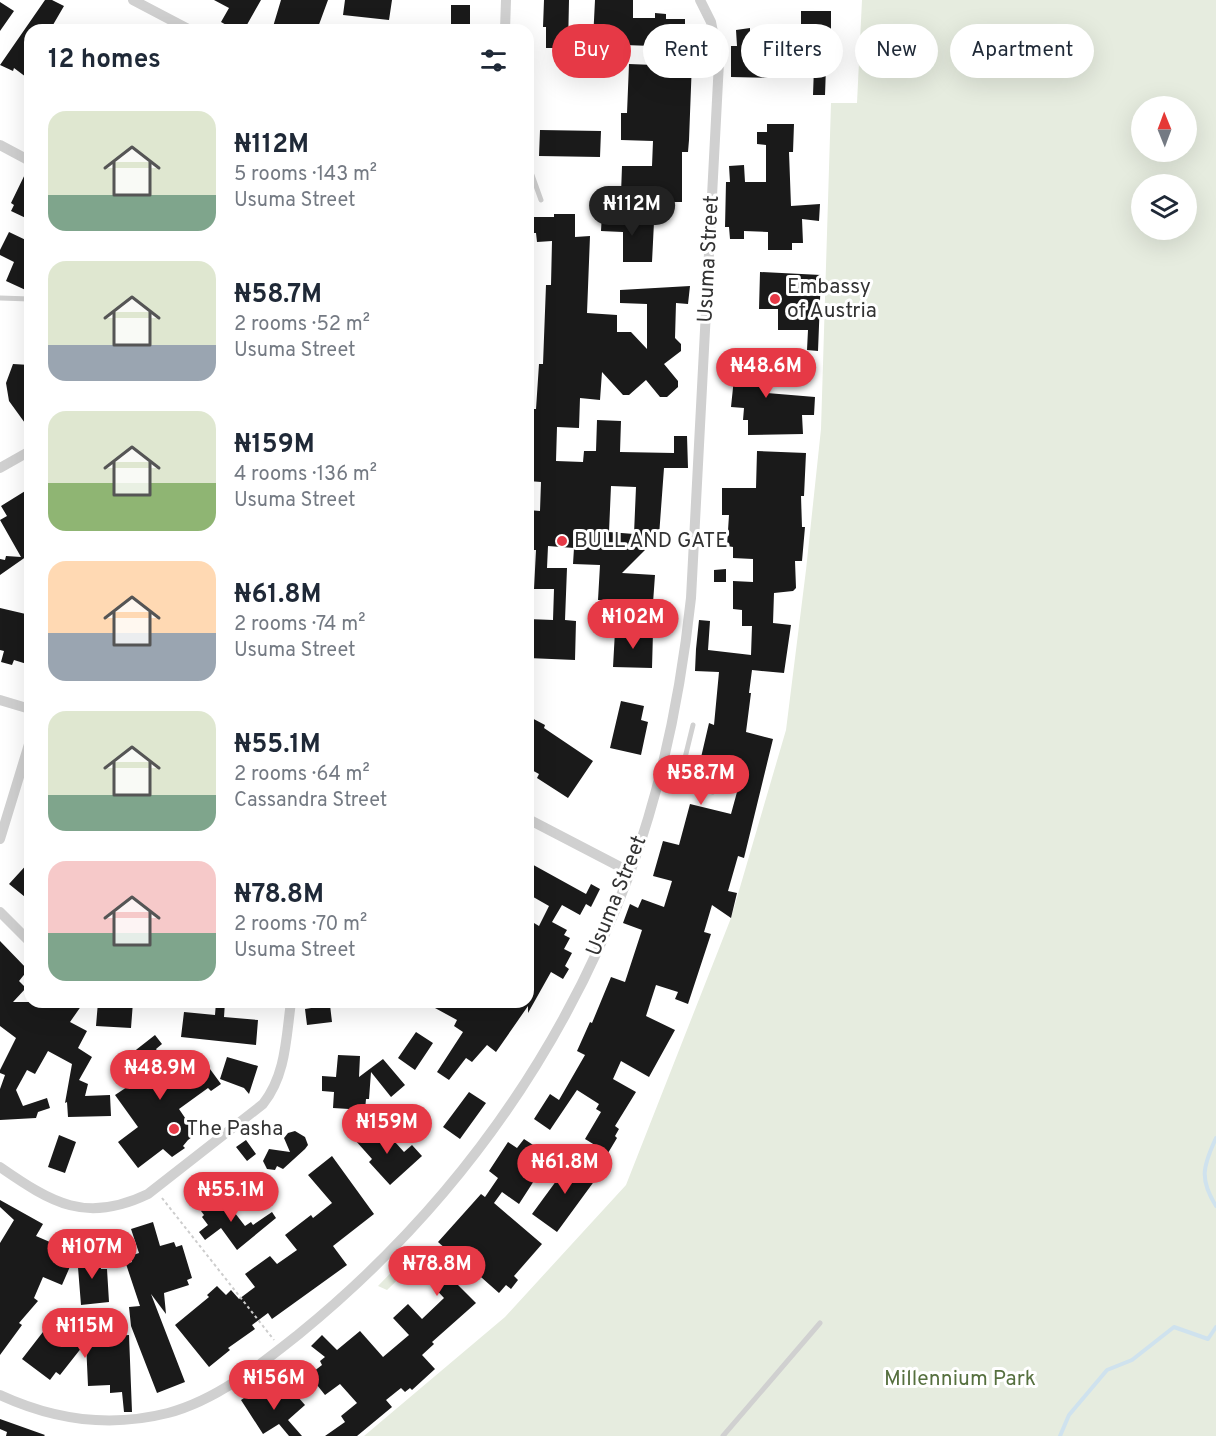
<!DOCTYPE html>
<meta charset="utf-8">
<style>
:root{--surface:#fff;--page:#f6f6f7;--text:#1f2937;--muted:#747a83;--accent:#e63946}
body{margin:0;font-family:Overpass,sans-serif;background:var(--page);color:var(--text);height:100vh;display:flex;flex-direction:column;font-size:22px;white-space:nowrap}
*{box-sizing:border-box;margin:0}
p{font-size:20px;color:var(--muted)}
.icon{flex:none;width:33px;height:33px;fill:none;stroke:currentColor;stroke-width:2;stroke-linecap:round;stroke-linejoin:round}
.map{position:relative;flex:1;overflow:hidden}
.drawer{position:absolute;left:24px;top:24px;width:510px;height:984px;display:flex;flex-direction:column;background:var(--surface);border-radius:18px;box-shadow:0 6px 24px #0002}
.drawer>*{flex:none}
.guide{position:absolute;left:552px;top:24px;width:570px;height:54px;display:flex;gap:12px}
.needle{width:39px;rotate:359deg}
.buttons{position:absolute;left:1131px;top:96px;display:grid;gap:12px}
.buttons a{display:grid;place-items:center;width:66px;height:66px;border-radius:50%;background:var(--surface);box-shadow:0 6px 24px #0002;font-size:30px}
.price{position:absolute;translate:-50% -51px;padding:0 14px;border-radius:21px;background:var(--accent);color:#fff;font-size:20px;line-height:39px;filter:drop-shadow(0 2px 3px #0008)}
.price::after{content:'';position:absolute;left:50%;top:36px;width:18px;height:14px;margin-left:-9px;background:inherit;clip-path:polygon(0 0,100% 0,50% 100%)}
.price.on{background:#222;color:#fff}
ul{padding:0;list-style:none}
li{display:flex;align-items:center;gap:18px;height:150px;padding:0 24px}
li span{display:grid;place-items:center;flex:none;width:168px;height:120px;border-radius:18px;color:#555}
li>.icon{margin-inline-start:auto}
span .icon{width:72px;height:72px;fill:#fffc;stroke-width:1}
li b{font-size:26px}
h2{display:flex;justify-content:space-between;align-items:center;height:72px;padding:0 24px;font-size:26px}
.tag{padding:0 21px;border-radius:27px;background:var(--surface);box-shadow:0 6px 24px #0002;font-size:21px;line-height:54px}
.tag.on{background:var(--accent);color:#fff}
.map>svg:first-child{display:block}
</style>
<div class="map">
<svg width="1216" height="1436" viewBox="0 0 1216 1436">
<rect width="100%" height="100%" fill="#fff"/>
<!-- green -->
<path fill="#e6ecdf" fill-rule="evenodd" d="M862,0h354v1436h-852l141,-119 121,-132 105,-267 55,-188 20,-160 15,-141 10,-326h26zM1142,106h44v46h-44zM1142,184h44v46h-44z
M407,1256l10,5 -30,29 -9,-4z"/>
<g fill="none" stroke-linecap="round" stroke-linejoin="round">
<!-- stream -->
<path stroke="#cfe2ee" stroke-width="4" d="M1216,1138c-13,28 -17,41 0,68
M1060,1436l9,-21 38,-45 25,-10 42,-33 34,12 8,-12"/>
</g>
<!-- building -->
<path fill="#1a1a1a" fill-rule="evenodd" d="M45,0h7l12,6 -14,24h-20v50l-16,-12 -1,3 -13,-6z
M214,0h47l-17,30h-9l-14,-8 8,-14z
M281,0h47l-11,30h-45z
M345,0h47l-3,20 -46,-5z
M544,0h25l-1,48h-22v-21h-3z
M595,0h38v18h22v-5l11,1v5h19v16h8l-4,105 -1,12h-6v50h-23v-4h-13v-4h-25l1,-28h30l1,-25 -32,-1v-27h6l2,-49 51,2 1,-19 -85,-3v8h-9v4l-12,1 -1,-17h19z
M0,2l14,9 -14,20z
M451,5h19v25h-19z
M801,11h30v30l-36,-1 1,20 -19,1 1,17 -47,-1v-31h6l-1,-16 14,-2v6l51,-3z
M814,67h12l-1,28h-12z
M767,124h27l-1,28h-4l2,54 29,-2 -1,17 -17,-2 1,24h-11v7h-24v-18l-24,-1v8h-14l-1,-12h-4l1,-45h4l-1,-16 15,-1 1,17h21v-37l-9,-1v-12h10z
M540,130l61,1 -1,26 -61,-1z
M28,168h2v52l-19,-9 3,-6 -3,-2z
M602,213h13v5l35,1v3h4l-2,40h-29v-30l-22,-1z
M554,214h21v23l15,-1 -3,77 30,2v17h14l16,17v-45l-27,-1v-13l70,-4 -2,18 -12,-1 -1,35 6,6v7l-17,13 14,17v6l-11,10h-7l-14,-17 -17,15h-6l-21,-23 -2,28 -20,-2 -1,30 -22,-1 -1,34 27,1 1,-11h12l1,-31 24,1 -1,31 54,1v-17h13l1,32h-24l-5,68 -37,37 33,2 -2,28 -55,-3 2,-35 -27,-1 1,-16 -26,-2 -1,22h20l-2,52 11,1 -1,39 -47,-2v-39l25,1 1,-31h-20l2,-39h-8v-40l12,1 1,-29 -13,-1v-72h8l3,-45h4l3,-79h5l1,-44 -15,1 -1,-9h-8v-16h26zM611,486l25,1 -2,47 -25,-2z
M9,232l21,10v50l-24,-11 8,-19 -14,-7v-5z
M760,272l61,3 -3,76 -11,-1 1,-20h-30v-21h-19z
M732,349h28v21l9,1 -2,22 48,4 -1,18h-12l1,19 -55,1v-15h-5l1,-12 -13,-1 5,-48h-4z
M13,364l17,1 -6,26 6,8v31l-21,-29 -3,-18z
M757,451l49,2 -2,43h-3l1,31h3l-3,34h-7l1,27 -3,3 -19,2 -1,30 18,2 -7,48 -32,-3 -3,23h2l-5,39 27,7 -29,119 -6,-2 -10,35 9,2 -6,25 -19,-13 -8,27 7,2 -23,70 -13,-5 3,-7 -22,-7 -10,31 29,14 -26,47 -28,-16 -8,18 23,13 -21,34 4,3 -4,7 2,2 -9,15 -23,-14 16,-27 -5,-3 3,-5 -22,-14 -27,40 -16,-11 16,-25 9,6 26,-45 -8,-4 13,-29 2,1 19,-46 14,5 17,-52 -19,-7 7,-19 8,4 4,-9 22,8 8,-26 -19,-5 10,-35 16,4 11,-41 41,10 6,-22 -39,-10 -2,-3 13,-56 5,2 5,-53 -24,-1 1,-22 3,-29 11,1 -2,29 43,5 1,-29h-10v-16l-9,-1v-28l20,1v-23l-20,-1v-11l-6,-1 2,-31h-7v-27h34z
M30,488v66l-30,21v-16l5,1 1,-4 15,1 -21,-37 7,-4 -6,-10z
M726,569v13h-12v-12z
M0,608l30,7v50l-16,-5 -2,5 -11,-3 3,-11 -4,-1z
M615,631l38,1 -1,36 -39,-1z
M621,701l23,5 -3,14 7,2 -7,33 -31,-7z
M528,716l17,9 -1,3 49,33 -25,37 -31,-20 2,-4 -11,-6z
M30,861v40l-21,-17z
M528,862l58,32 5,-10 9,5 -9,18 -5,-3 -6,11 -18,-10 -10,17 15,8 -3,5 6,3 -6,11 8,4 -7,13 4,3 -6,10 -12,-7 -23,41v-7l-32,46 -9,-7 -15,17 -6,-4 -17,22 -12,-8 26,-40 -9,-6 3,-6 -33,-18h104v-68l6,-11 5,3 10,-20 -21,-12z
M0,941l28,29 -9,11 7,7 -13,14h71l-14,20 17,9 -9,17 14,9 -13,23 9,4 -3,12 25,-1 1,21 -43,1 -1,-15 -2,1 7,-39 -24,-13 -13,23 -8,-4 -11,20 7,16 24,-8 3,10 -12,4 -2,6 -36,2v-31l5,-14 -5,-2v-3l16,-32 -16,-12z
M98,1002h35l-2,26 -35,-2z
M216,1002h9l-1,15 34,3 -2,25 -75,-8 3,-25 31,3z
M330,1005l2,17 -25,3 -2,-16z
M416,1032l17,11 -18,27 -17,-12z
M155,1035l7,9 -6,5 14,20 7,-6 4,4 18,-13 22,30 -10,7 -3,-3 -29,21 17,25 -8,6 -5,6 2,2 -13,9 -9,-8 -25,19 -20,-26 20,-15 -23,-32 18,-12 -15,-19z
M338,1055l22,1 -1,21 24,-18 22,26 -14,12 -20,-25 -2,27h-3l-1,11 -32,-2 1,-16 -12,-1v-15l14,1z
M227,1057l31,9 -9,28 -5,-6 -24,-9z
M469,1092l17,11 -26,36 -17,-12z
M369,1128l14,8 3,-4 18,20 8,-7 10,11 -32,29 -21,-23 3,-3 -17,-19z
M295,1131l10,6 3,8 -3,4 -22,20 -6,-3 -2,4 -8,-1 -4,-8 6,-12 21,3 -6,-14 4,-5z
M59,1135l17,7 -11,31 -17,-6z
M524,1139l26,17 -31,48 -17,-12 -8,11 48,41 -28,32 4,4 -7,9 -5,-4 -7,8 -35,-31 -14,15 26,26 -44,39 2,2 -12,11 13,14 -23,21 -2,-2 -5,4 -4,-4 -15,12 6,7 -35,29h-32l20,-14 -4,-6 16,-13 -17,-19 -15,11 -16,-20 13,-10 -2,-4 5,-4 -14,-11 11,-11 15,15 23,-19 23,26 26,-22 -16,-17 15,-14 14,15 22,-21 -14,-15 26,-25 -18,-16 43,-48 4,3 13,-19 -9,-7 19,-29 9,6z
M246,1140l10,14 -9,7 -11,-14z
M332,1156l42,58 -41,32 14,19 -75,54 -4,-6 -16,12 3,4 -27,19 2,2 -21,17 -34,-42 34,-28 -2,-2 10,-9 9,9 5,-5 8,9 16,-12 -10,-13 25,-18 7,8 20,-14 -12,-15 26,-20 2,3 19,-15 -24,-28z
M573,1158l25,18 -41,56 -25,-18z
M221,1195l24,31 6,-4 2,3 19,-13 4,6 -39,32 -16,-22 -16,12 -6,-8 9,-7 -6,-8 2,-2 -3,-4z
M0,1200l43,24 -7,12 30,13 -3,8 12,-2 -13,30 -19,-8 -9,21 4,3 -19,22 3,2 -22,30v-112l14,-23 -14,-13z
M153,1222l7,24 14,-4 2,5 6,-2 10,33 -5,2 2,5 -25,8 2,21 -15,-20 34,88 -28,11 -26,-67 -2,-19 11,-1 -14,-42 6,-2 -2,-6 9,-3 -8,-24z
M100,1253l1,16h6l2,33 -28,3 -4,-50z
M53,1319l24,19 52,-3 3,77h-8l-2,-20 -12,1v-8l-22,1 -2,-44 -26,33 -4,-3 -6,8 -28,-21z
M261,1387l12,17 18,-15 14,16 -17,15 14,16h-13l-10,-12 -16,10 -22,-34z
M0,1419l45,16 -1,1h-38l1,-4 -7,-3z"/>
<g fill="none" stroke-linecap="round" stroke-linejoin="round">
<!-- path -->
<path stroke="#cdcdcd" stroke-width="2" stroke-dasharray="3 3" stroke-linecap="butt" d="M162,1198l112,142"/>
<!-- service -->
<path stroke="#d0d0d0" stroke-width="5" d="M528,173l4,2 9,25
M0,298l30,1
M663,763l20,3 11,20 19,6
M683,766l10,-41
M723,1436l97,-113"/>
<!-- minor -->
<path stroke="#d0d0d0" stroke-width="10" d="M133,0l57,30
M505,30l1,-30
M0,145l30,16
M0,468l30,-17
M0,700l30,9
M528,819l102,53
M0,839l30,-98
M0,912l30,30
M0,1167c52,36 86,57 148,27l115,-90c23,-29 23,-66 28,-102
M0,1395c54,25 109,33 168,18 49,-13 92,-48 131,-79 152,-124 264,-280 332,-464 32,-88 50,-179 60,-272l28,-536 -8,-40 -11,-22"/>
</g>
<!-- markers -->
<g fill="#e63946" stroke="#fff" stroke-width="2">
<circle cx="775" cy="299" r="6"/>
<circle cx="562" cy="541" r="6"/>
<circle cx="174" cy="1129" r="6"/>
</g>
<g text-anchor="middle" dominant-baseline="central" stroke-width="6" stroke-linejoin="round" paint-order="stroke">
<!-- street labels -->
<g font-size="21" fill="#333" stroke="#fff">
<text transform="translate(709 259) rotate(-87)">Usuma Street</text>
<text transform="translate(617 896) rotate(-68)">Usuma Street</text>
</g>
<!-- poi labels -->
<g font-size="21" fill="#333" stroke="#fff" text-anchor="start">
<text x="787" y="287">Embassy<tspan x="787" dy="24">of Austria</tspan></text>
<text x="574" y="541">BULL AND GATE</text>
<text x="186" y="1129">The Pasha</text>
</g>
<!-- park labels -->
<g font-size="21" fill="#56703f" stroke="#fff">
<text x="960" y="1379">Millennium Park</text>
</g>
</g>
</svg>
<div class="buttons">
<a><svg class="needle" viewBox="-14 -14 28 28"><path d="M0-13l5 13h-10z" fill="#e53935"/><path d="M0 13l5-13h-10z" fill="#747a83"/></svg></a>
<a><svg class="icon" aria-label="layers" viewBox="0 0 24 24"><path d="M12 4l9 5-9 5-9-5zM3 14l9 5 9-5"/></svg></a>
</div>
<b class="price on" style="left:632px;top:237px">₦112M</b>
<b class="price" style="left:766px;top:399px">₦48.6M</b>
<b class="price" style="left:633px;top:650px">₦102M</b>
<b class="price" style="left:701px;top:806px">₦58.7M</b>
<b class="price" style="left:160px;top:1101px">₦48.9M</b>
<b class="price" style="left:387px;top:1155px">₦159M</b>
<b class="price" style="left:565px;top:1195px">₦61.8M</b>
<b class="price" style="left:231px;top:1223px">₦55.1M</b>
<b class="price" style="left:92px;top:1280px">₦107M</b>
<b class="price" style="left:437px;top:1297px">₦78.8M</b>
<b class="price" style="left:85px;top:1359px">₦115M</b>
<b class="price" style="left:274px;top:1411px">₦156M</b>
<div class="guide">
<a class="tag on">Buy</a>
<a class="tag">Rent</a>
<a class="tag">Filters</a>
<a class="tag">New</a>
<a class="tag">Apartment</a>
</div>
<section class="drawer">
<h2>12 homes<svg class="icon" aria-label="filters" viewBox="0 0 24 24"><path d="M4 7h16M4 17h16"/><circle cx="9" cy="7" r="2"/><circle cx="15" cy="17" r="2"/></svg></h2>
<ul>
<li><span style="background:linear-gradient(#dfe7d0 70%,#7fa58c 0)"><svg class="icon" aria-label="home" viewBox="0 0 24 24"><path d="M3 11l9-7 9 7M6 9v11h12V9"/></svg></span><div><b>₦112M</b><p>5 rooms · 143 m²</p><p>Usuma Street</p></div></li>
<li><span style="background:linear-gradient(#dfe7d0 70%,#9aa5b1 0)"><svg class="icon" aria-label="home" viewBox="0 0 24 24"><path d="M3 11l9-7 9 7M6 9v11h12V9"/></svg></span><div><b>₦58.7M</b><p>2 rooms · 52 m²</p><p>Usuma Street</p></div></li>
<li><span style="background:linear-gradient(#dfe7d0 60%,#8fb573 0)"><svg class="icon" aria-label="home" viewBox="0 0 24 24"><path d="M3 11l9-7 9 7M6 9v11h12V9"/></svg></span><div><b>₦159M</b><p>4 rooms · 136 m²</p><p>Usuma Street</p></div></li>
<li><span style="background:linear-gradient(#ffd9b3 60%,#9aa5b1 0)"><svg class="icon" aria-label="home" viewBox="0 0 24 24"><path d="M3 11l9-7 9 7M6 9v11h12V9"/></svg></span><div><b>₦61.8M</b><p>2 rooms · 74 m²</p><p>Usuma Street</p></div></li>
<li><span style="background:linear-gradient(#dfe7d0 70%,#7fa58c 0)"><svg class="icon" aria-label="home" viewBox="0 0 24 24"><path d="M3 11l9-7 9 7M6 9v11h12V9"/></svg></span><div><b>₦55.1M</b><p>2 rooms · 64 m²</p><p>Cassandra Street</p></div></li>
<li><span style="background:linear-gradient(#f6c9c9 60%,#7fa58c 0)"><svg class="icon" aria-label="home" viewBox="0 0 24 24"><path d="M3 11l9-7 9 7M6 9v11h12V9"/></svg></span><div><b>₦78.8M</b><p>2 rooms · 70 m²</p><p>Usuma Street</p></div></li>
</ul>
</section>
</div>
